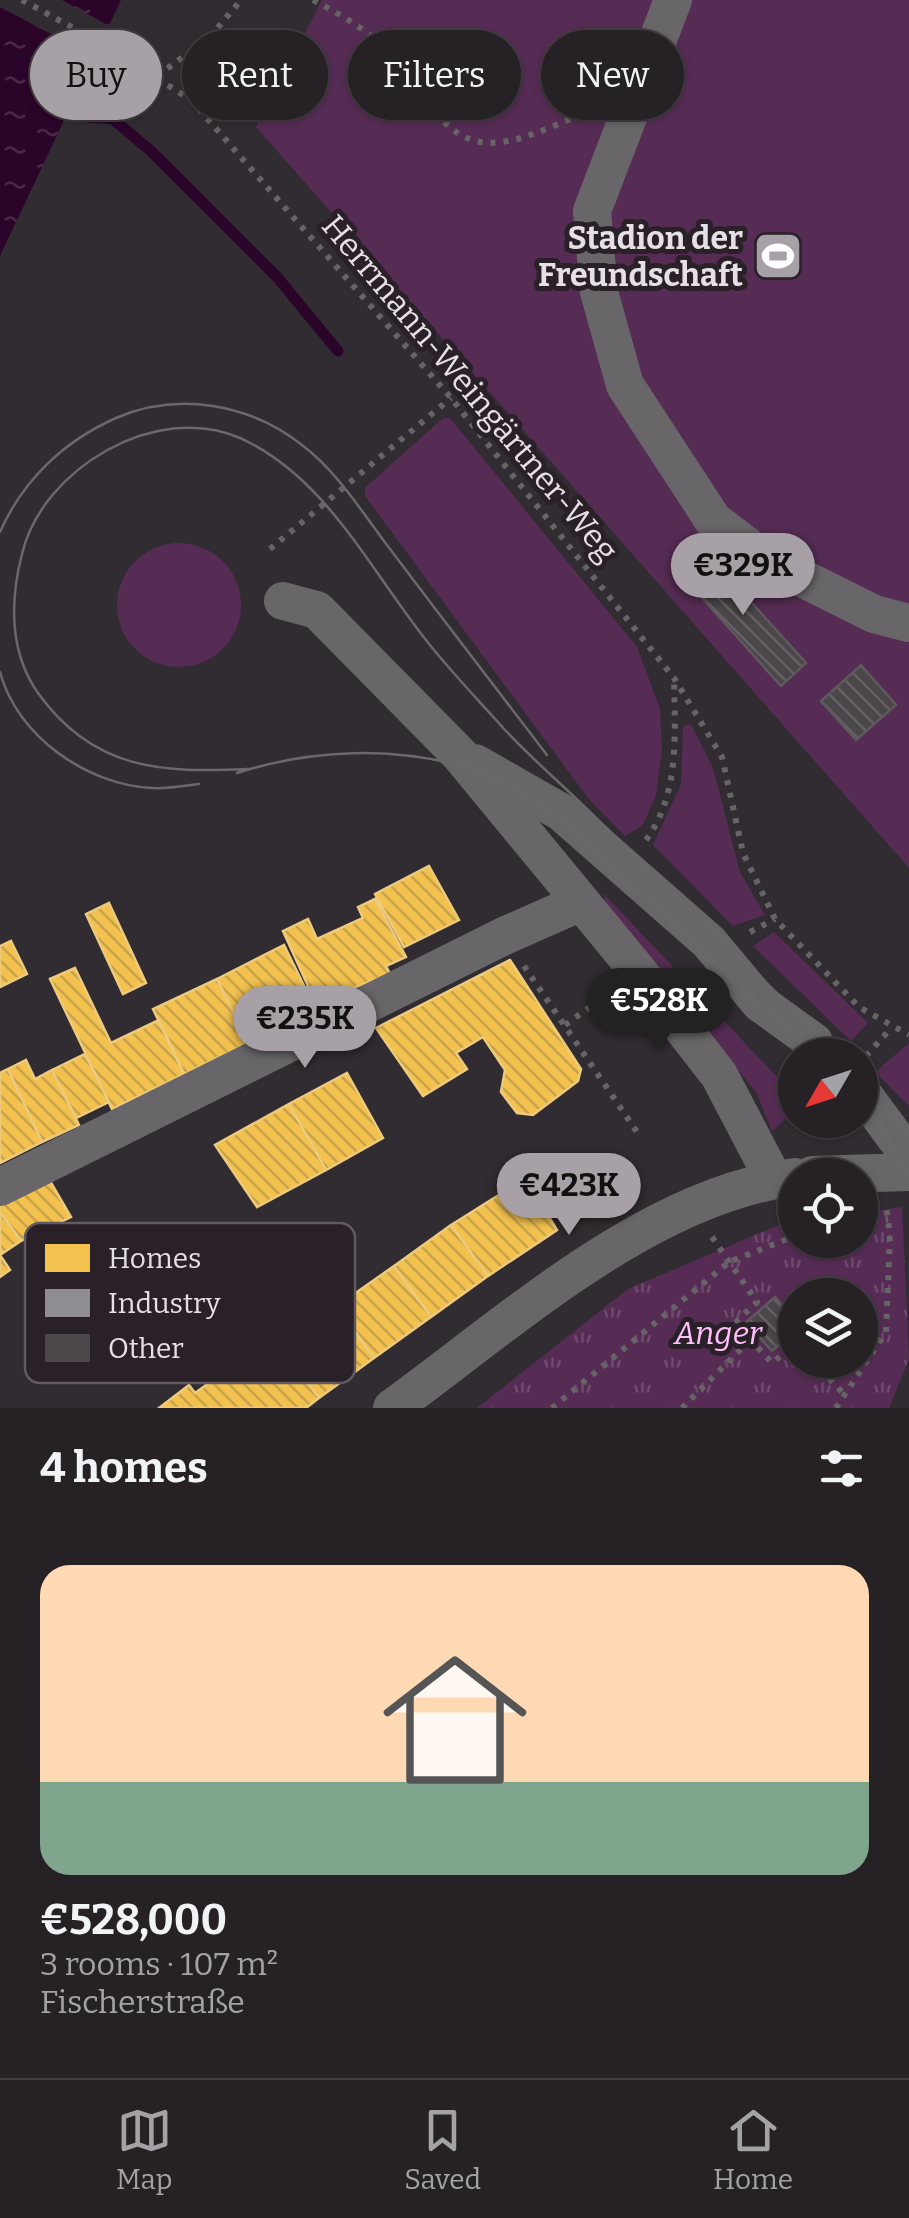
<!DOCTYPE html>
<meta charset="utf-8">
<style>
:root{--surface:#252125;--page:#312e32;--text:#f1f3f6;--muted:#a3a3a7;--line:#423e42;--accent:#a7a1a7}
body{margin:0;font-family:Bitter,serif;background:var(--page);color:var(--text);height:100vh;display:flex;flex-direction:column;font-size:38px;white-space:nowrap}
*{box-sizing:border-box;margin:0}
p{font-size:32px;color:var(--muted)}
.icon{flex:none;width:55px;height:55px;fill:none;stroke:currentColor;stroke-width:2;stroke-linecap:round;stroke-linejoin:round}
.map{position:relative;height:1408px;overflow:hidden}
.details{display:flex;flex-direction:column;background:var(--surface);flex:1}
.details>*{flex:none}
.top-card{position:absolute;left:30px;top:30px;width:850px;height:90px;display:flex;gap:20px}
.needle{width:65px;rotate:231deg}
.controls{position:absolute;left:778px;top:1038px;display:grid;gap:20px}
.controls a{display:grid;place-items:center;width:100px;height:100px;border-radius:50%;background:var(--surface);box-shadow:0 2px 8px #0004,0 0 0 2px var(--line);font-size:50px}
.price{position:absolute;translate:-50% -85px;padding:0 22px;border-radius:35px;background:var(--accent);color:#111;font-size:32px;line-height:65px;filter:drop-shadow(0 2px 5px #0008)}
.price::after{content:'';position:absolute;left:50%;top:60px;width:30px;height:22px;margin-left:-15px;background:inherit;clip-path:polygon(0 0,100% 0,50% 100%)}
.price.on{background:#222;color:#fff}
ul{padding:0;list-style:none}
li{display:grid;align-content:center;gap:20px;height:530px;padding:0 40px}
li span{display:grid;place-items:center;height:310px;border-radius:30px;color:#555}
li>.icon{margin-inline-start:auto}
span .icon{width:180px;height:180px;fill:#fffc;stroke-width:1}
li b{font-size:42px}
h2{display:flex;justify-content:space-between;align-items:center;height:120px;padding:0 40px;font-size:42px}
.chip{padding:0 35px;border-radius:45px;background:var(--surface);box-shadow:0 2px 8px #0004,0 0 0 2px var(--line);font-size:35px;line-height:90px}
.chip.on{background:var(--accent);color:#111}
.dock{display:flex;justify-content:space-around;align-items:center;height:140px;border-top:2px solid var(--line);background:var(--surface);font-size:28px;color:var(--muted)}
.dock a{display:grid;justify-items:center;gap:5px}
.dock .on{color:var(--accent)}
.map>svg:first-child{display:block}
</style>
<div class="map">
<svg width="909" height="1408" viewBox="0 0 909 1408">
<defs>
<pattern id="park-tufts" width="24" height="20" patternUnits="userSpaceOnUse" patternTransform="scale(2.5)"><rect width="24" height="20" fill="#562c54"/><path d="M3 7l-1-3M5 7V3M7 7l1-3M15 17l-1-3M17 17v-4M19 17l1-3" fill="none" stroke="#6e4a6d"/></pattern>
<pattern id="water-ripples" width="26" height="14" patternUnits="userSpaceOnUse" patternTransform="scale(2.5)"><rect width="26" height="14" fill="#2b042a"/><path d="M2 4q2-2 4 0t4 0M15 11q2-2 4 0t4 0" fill="none" stroke="#4a2849"/></pattern>
<pattern id="homes-back-hatch" width="6" height="6" patternUnits="userSpaceOnUse" patternTransform="scale(2.5)"><rect width="6" height="6" fill="#f2c14e"/><path d="M-1 5l2 2M0 0l6 6M5-1l2 2" fill="none" stroke="#c7a24c"/></pattern>
<pattern id="building-back-hatch" width="6" height="6" patternUnits="userSpaceOnUse" patternTransform="scale(2.5)"><rect width="6" height="6" fill="#4a464a"/><path d="M-1 5l2 2M0 0l6 6M5-1l2 2" fill="none" stroke="#646064"/></pattern>
</defs>
<rect width="100%" height="100%" fill="#312c31"/>
<!-- grass -->
<path fill="#562c54" d="M322,0h587v868l-653,-741z
M443,418h7l187,229 23,62 2,41 -6,45 -13,30 -18,11 -37,-38 -223,-302v-8z
M117 605a62 62 0 1 1 124 0a62 62 0 1 1-124 0Z
M691,724l22,44 27,104 25,43 -32,11 -80,-81 28,-61 2,-58z
M604,894l175,185 6,-4 10,11v24l-23,21 -16,-39 -150,-185z
M774,932l94,91 -17,18 -98,-95z
M909,1043v63l-34,-34z"/>
<!-- park -->
<path fill="url(#park-tufts)" fill-rule="evenodd" d="M902,1207l7,152 -20,49h-412l151,-119 158,-67 9,-1v19h65v-27zM795,1295h65v65h-65z"/>
<!-- water -->
<path fill="url(#water-ripples)" d="M0,0h121l-121,256z"/>
<!-- pier -->
<path fill="#312c31" d="M0,0h62l51,28 -15,31 -98,-52z"/>
<!-- homes -->
<path fill="url(#homes-back-hatch)" stroke="#eeca7c" stroke-width="2.5" d="M429,866l30,54 -55,27 -29,-53z
M375,899l31,58 -20,9 4,8 -50,19 -22,15 -35,-77 25,-12 9,20 46,-21 -5,-11z
M109,903l37,80 -23,11 -37,-80z
M11,941l16,33 -27,13v-41z
M284,945l32,65 -68,33 -31,-64z
M510,960l71,109 -3,12 -45,34 -16,-2 -16,-21 4,-22 -22,-33 -27,16 11,16 -44,27 -47,-68z
M75,968l36,75 48,-23 25,54 -72,35 -62,-130z
M217,979l31,64 -64,31 -31,-65z
M85,1054l24,48 -33,16 -24,-48z
M26,1060l9,19 17,-9 27,55 -37,17 -34,-73z
M8,1069l34,73 -42,21v-90z
M347,1073l36,65 -57,32 -37,-66z
M289,1104l37,66 -69,37 -42,-62z
M526,1178l31,52 -69,46 -37,-51z
M50,1181l21,36 -50,24 -21,-29v-7z
M0,1212l21,29 -21,14 10,15 -10,7z
M451,1225l37,51 -57,41 -37,-51z
M394,1266l37,51 -57,41 -37,-52z
M337,1306l37,52 -55,40 -38,-52z
M274,1336l45,62 -13,10h-147l30,-23 6,8z"/>
<g fill="none" stroke-linecap="round" stroke-linejoin="round">
<!-- stream -->
<path stroke="#2b042a" stroke-width="11" d="M64,115l49,4 39,33 125,125 61,74"/>
</g>
<!-- building -->
<path fill="url(#building-back-hatch)" stroke="#5d595d" stroke-width="2.5" d="M704,550l102,113 -25,23 -102,-114z
M861,665l35,40 -40,35 -35,-39z
M775,1297l20,23v11l-23,20 -26,-29z"/>
<g fill="none" stroke-linecap="round" stroke-linejoin="round">
<!-- path -->
<path stroke="#676467" stroke-width="6" stroke-dasharray="5 8" stroke-linecap="butt" d="M22,0l86,47 83,53 260,298 223,280 48,79 21,96 32,66 84,88 50,28
M313,0c32,17 62,34 86,63 29,34 48,87 102,79 29,-3 61,-21 88,-30
M157,76l53,-39 31,-37
M270,549l181,-151
M646,840c34,-46 29,-107 28,-161
M750,932l25,-13
M524,966l113,166
M565,1025l43,-31
M866,1056l26,-29
M860,1224l28,-5
M712,1237l45,65 -22,21 37,40 23,-19
M811,1360l35,36
M552,1408l177,-146 66,-26
M682,1408l68,-68
M836,1408l50,-76 4,-97 -4,-29"/>
<!-- minor -->
<path stroke="#686668" stroke-width="38" d="M673,0l-81,211 7,81 26,93 88,135 51,39 110,55 35,9
M283,601l34,9 143,145 178,216 81,104 55,105
M475,763l86,49 148,130 51,61 54,39
M860,1090l49,66
M812,1175l97,-3
M0,1187l504,-251 77,-34
M392,1408c116,-84 257,-213 403,-231"/>
<!-- tram -->
<path stroke="#6a686a" stroke-width="2.5" d="M0,532c23,-52 64,-91 116,-114 62,-27 134,-14 186,27 35,26 62,70 88,104 52,69 105,138 157,206
M0,672c17,64 87,113 152,116 15,1 31,-2 47,-4
M248,769c-87,4 -155,1 -210,-76 -29,-41 -28,-93 -16,-139 20,-85 134,-153 218,-116 89,40 134,140 194,212 22,27 47,53 71,80 28,30 59,56 88,85 82,80 165,159 247,240
M237,773c75,-24 156,-27 232,-5 64,19 118,76 166,120 60,55 120,110 178,167
M860,1077l49,60
M860,1102l17,17 32,58"/>
</g>
<!-- icons -->
<defs>
<g id="stadium-square" transform="scale(2.5)"><rect x="-9" y="-9" width="18" height="18" rx="4" fill="#a7a1a7" stroke="#292028"/><path d="M0-5a6.5 5 0 1 0 0 10a6.5 5 0 1 0 0-10ZM-3.5-1.8h7v3.6h-7Z" fill="#fff"/></g>
</defs>
<g fill-rule="evenodd">
<use href="#stadium-square" x="778" y="256"/>
</g>
<g text-anchor="middle" dominant-baseline="central" stroke-width="10" stroke-linejoin="round" paint-order="stroke">
<!-- poi labels -->
<g font-size="32" font-weight="bold" fill="#e6e0e6" stroke="#292028" text-anchor="end">
<text x="743" y="238">Stadion der<tspan x="743" dy="37">Freundschaft</tspan></text>
</g>
<!-- street labels -->
<g font-size="32" fill="#e6e0e6" stroke="#292028">
<text transform="translate(470 388) rotate(50)">Herrmann-Weingärtner-Weg</text>
</g>
<!-- park labels -->
<g font-size="32" font-style="italic" fill="#ffc0f9" stroke="#292028">
<text x="718" y="1333">Anger</text>
</g>
</g>
<!-- legend -->
<rect x="25" y="1223" width="330" height="160" rx="15" fill="#292028" stroke="#625a61" stroke-width="2.5"/>
<rect x="45" y="1244" width="45" height="28" fill="#f2c14e"/>
<rect x="45" y="1289" width="45" height="28" fill="#8d8d92"/>
<rect x="45" y="1334" width="45" height="28" fill="#4a464a"/>
<g font-size="28" fill="#e6e0e6">
<text x="108" y="1268">Homes</text>
<text x="108" y="1313">Industry</text>
<text x="108" y="1358">Other</text>
</g>
</svg>
<div class="controls">
<a><svg class="needle" viewBox="-14 -14 28 28"><path d="M0-13l5 13h-10z" fill="#e53935"/><path d="M0 13l5-13h-10z" fill="#a3a3a7"/></svg></a>
<a><svg class="icon" aria-label="locate" viewBox="0 0 24 24"><circle cx="12" cy="12" r="6"/><path d="M12 2v4M12 18v4M2 12h4M18 12h4"/></svg></a>
<a><svg class="icon" aria-label="layers" viewBox="0 0 24 24"><path d="M12 4l9 5-9 5-9-5zM3 14l9 5 9-5"/></svg></a>
</div>
<b class="price" style="left:743px;top:618px">€329K</b>
<b class="price on" style="left:659px;top:1053px">€528K</b>
<b class="price" style="left:305px;top:1071px">€235K</b>
<b class="price" style="left:569px;top:1238px">€423K</b>
<div class="top-card">
<a class="chip on">Buy</a>
<a class="chip">Rent</a>
<a class="chip">Filters</a>
<a class="chip">New</a>
</div>
</div>
<section class="details">
<h2>4 homes<svg class="icon" aria-label="filters" viewBox="0 0 24 24"><path d="M4 7h16M4 17h16"/><circle cx="9" cy="7" r="2"/><circle cx="15" cy="17" r="2"/></svg></h2>
<ul>
<li><span style="background:linear-gradient(#ffd9b3 70%,#7fa58c 0)"><svg class="icon" aria-label="home" viewBox="0 0 24 24"><path d="M3 11l9-7 9 7M6 9v11h12V9"/></svg></span><div><b>€528,000</b><p>3 rooms · 107 m²</p><p>Fischerstraße</p></div></li>
</ul>
</section>
<nav class="dock">
<a class="on"><svg class="icon" aria-label="map" viewBox="0 0 24 24"><path d="M3 6l6-2 6 2 6-2v14l-6 2-6-2-6 2zM9 4v14M15 6v14"/></svg>Map</a>
<a><svg class="icon" aria-label="saved" viewBox="0 0 24 24"><path d="M7 4h10v16l-5-4-5 4z"/></svg>Saved</a>
<a><svg class="icon" aria-label="home" viewBox="0 0 24 24"><path d="M3 11l9-7 9 7M6 9v11h12V9"/></svg>Home</a>
</nav>
